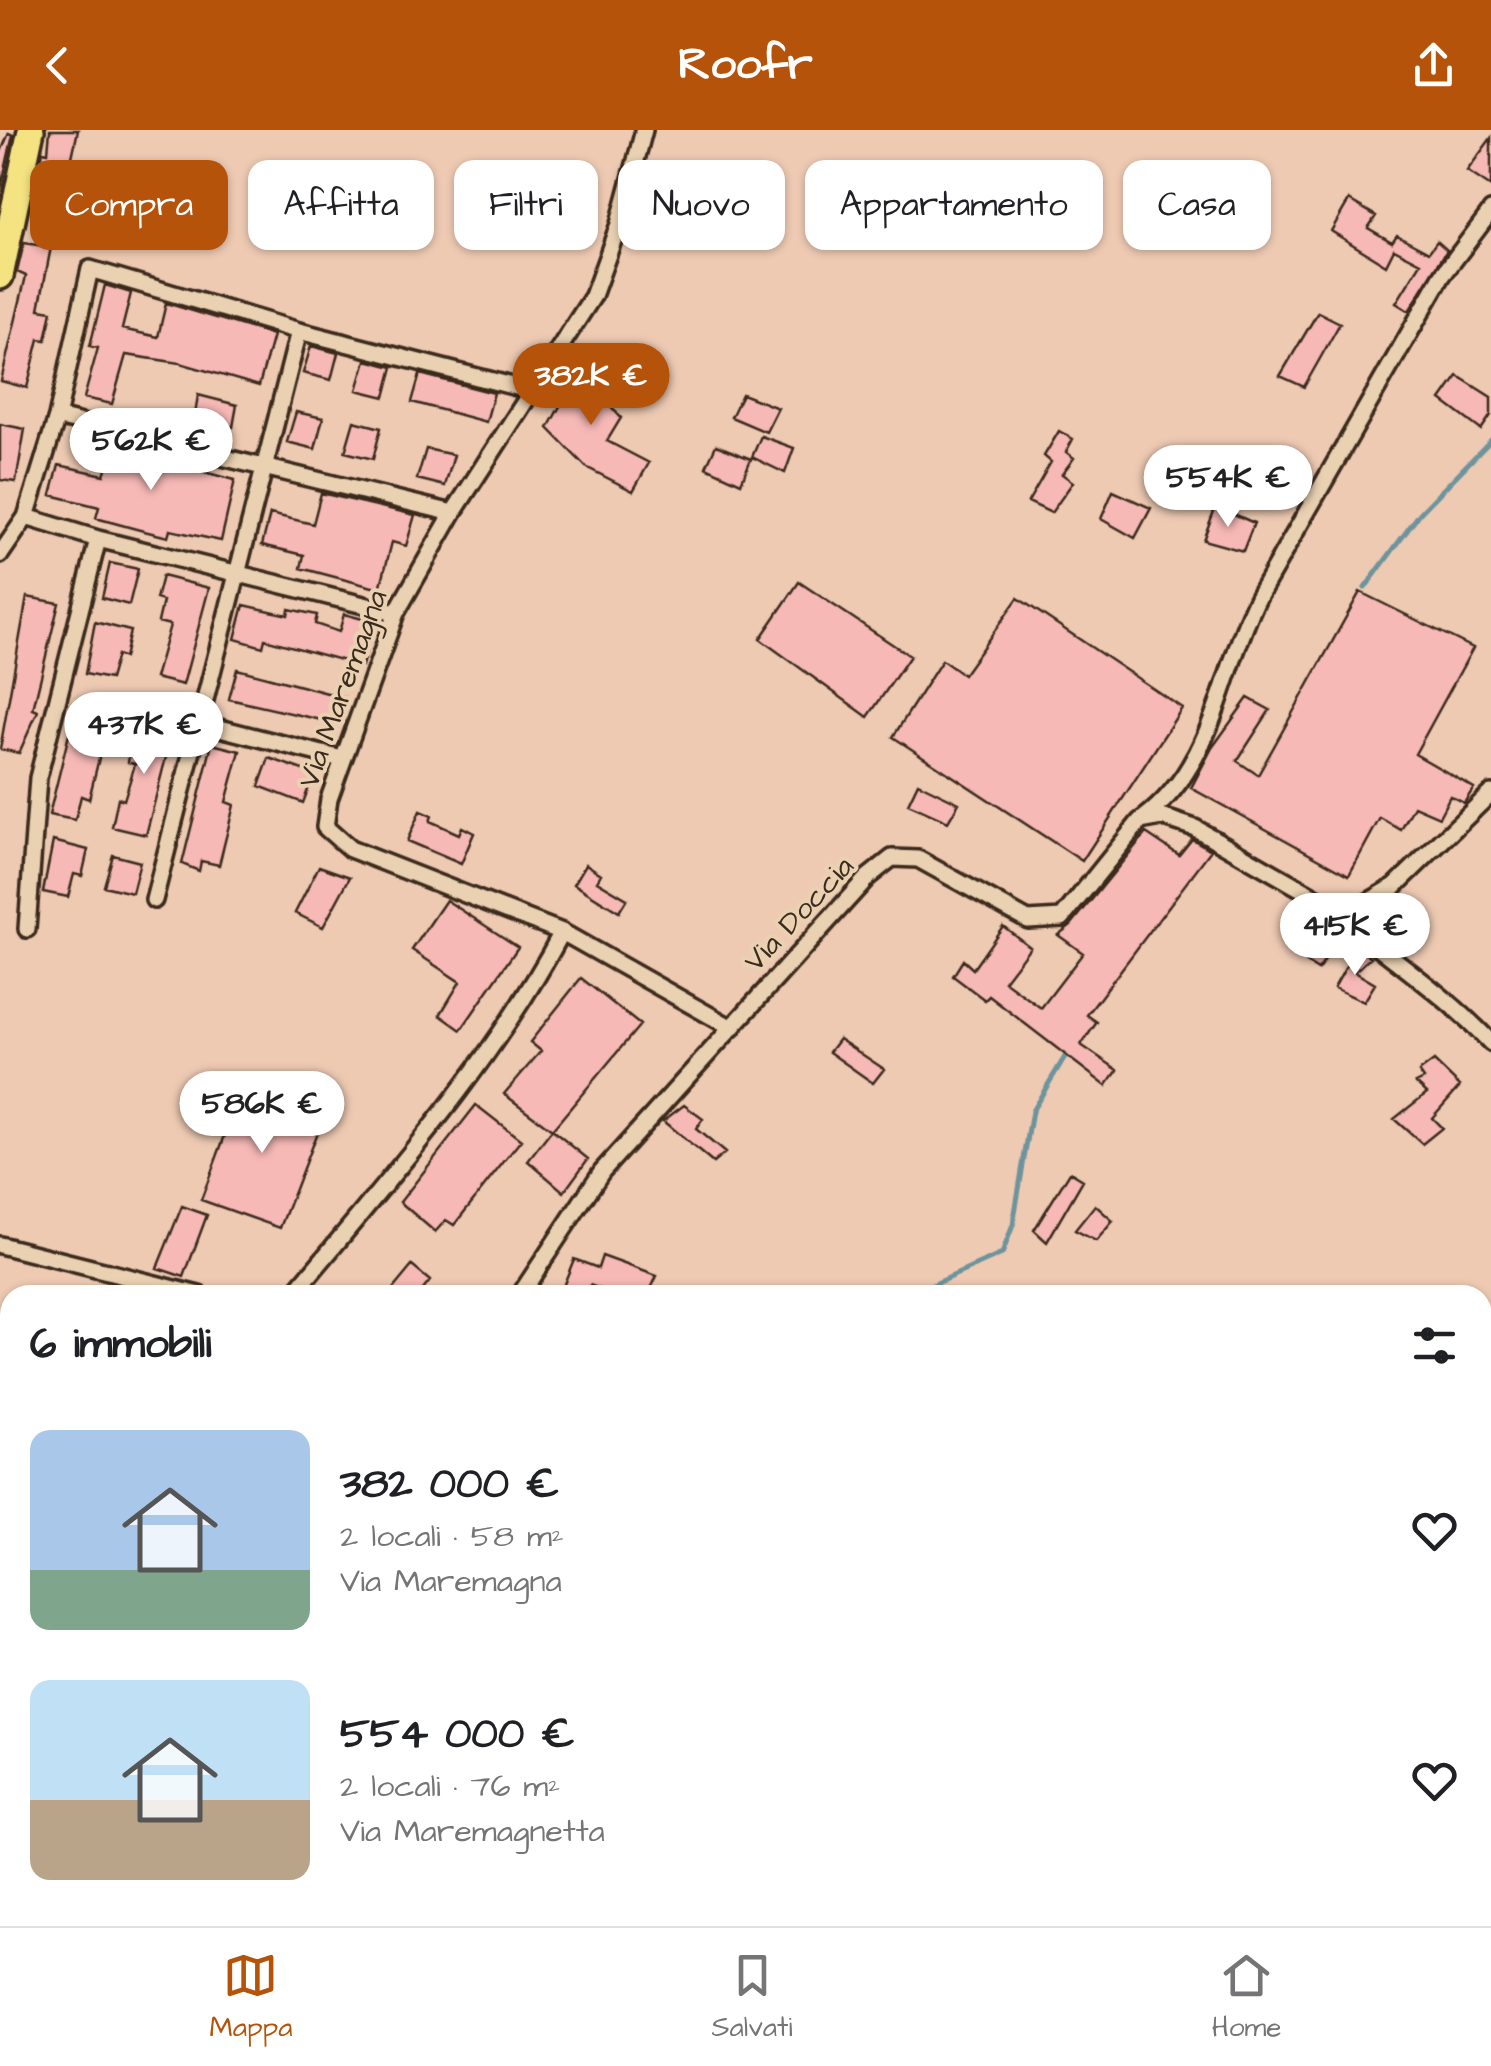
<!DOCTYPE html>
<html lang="it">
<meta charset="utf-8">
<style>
:root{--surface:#fff;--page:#f2f2f2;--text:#202124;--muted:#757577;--line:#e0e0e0;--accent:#b45309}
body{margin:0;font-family:"Architects Daughter",sans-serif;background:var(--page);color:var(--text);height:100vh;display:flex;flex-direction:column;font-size:38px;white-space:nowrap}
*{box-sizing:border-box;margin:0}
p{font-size:32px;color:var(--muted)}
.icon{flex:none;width:55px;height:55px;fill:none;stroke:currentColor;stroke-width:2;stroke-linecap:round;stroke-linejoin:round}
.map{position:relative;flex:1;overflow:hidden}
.panel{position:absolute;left:0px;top:1155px;width:1492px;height:642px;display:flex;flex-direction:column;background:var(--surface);border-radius:30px 30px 0 0;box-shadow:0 2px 8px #0004}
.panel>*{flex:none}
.guide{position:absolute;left:30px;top:30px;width:1432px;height:90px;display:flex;gap:20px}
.price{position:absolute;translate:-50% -85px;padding:0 22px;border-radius:35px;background:#fff;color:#222;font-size:32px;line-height:65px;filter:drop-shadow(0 2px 5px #0008)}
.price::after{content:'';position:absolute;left:50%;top:60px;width:30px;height:22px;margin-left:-15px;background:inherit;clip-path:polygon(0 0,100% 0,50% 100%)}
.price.selected{background:var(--accent);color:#fff}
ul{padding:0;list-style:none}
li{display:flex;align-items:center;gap:30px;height:250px;padding:0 30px}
li span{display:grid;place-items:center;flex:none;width:280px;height:200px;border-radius:20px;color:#555}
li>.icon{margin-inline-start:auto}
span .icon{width:120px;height:120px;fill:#fffc;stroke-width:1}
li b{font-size:42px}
h2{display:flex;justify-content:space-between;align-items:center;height:120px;padding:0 30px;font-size:42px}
.chip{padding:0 35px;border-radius:20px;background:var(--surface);box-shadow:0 2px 8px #0004;font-size:35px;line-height:90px}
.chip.selected{background:var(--accent);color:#fff}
header{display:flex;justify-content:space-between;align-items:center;height:130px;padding:0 30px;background:var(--accent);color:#fff;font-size:45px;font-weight:700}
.tabs{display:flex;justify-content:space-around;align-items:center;height:140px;border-top:2px solid var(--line);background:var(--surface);font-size:28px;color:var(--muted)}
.tabs a{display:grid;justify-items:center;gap:5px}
.tabs .selected{color:var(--accent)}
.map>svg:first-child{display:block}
</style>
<header><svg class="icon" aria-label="back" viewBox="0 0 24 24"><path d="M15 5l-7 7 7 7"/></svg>Roofr<svg class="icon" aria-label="share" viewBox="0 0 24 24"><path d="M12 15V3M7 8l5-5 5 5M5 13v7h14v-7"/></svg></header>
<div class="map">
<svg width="1491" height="1796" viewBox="0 0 1491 1796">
<rect width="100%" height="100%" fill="#eecab3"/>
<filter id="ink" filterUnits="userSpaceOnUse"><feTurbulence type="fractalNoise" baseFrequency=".01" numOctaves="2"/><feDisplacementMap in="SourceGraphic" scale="20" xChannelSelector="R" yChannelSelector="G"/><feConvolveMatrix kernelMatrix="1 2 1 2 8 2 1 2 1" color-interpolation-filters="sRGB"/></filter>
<g filter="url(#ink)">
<!-- green -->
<path fill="#c8d98d" stroke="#828256" stroke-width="2.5" d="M1491,1737v59h-86l13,-8h64l1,-45z
M1089,1788h128l-12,8h-134z"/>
<!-- water -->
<path fill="#8fdaf0" stroke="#6d949c" stroke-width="2.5" d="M1491,1626v111l-8,6v-113z
M1217,1788h201l-13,8h-200z"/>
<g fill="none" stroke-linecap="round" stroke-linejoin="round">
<!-- stream -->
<path stroke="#6d949c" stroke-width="5" d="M1365,458l55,-75 71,-73
M910,1165l92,-41 11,-29 19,-114 34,-56
M0,1647l10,-12"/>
</g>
<!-- building -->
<path fill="#f6b9b6" stroke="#3b2a1e" stroke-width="2.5" d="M50,0h28l-17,77 -29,-4 11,-52 5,1z
M9,3l4,2 -12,53 -1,-34z
M1491,8v49l-24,-16z
M667,42l21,5 -11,41 -21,-5 -6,15 -16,-5 14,-44 15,5z
M1349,70l27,16 -8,12 24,14 5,-7 32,17 8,-11 10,9 -38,61 -13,-8 25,-40 -27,-14 -8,16 -55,-34z
M79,72l18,5 -10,29 -18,-8z
M24,113l27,4 -12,62 13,2 -6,29 -7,-1 -12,49 -26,-7 25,-105 -9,-4z
M105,155l26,8 -9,36 36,8 8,-34 107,32 -14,51 -79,-23 -54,-8 -14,49 -28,-6 14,-50 -8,-2z
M1318,182l22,11 -36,64 -24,-11z
M311,216l27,7 -7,27 -28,-7z
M570,229l51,59 -14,23 42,22 -16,28 -47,-24 -38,-39 12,-22 -13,-17z
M366,230l27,7 -8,30 -28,-7z
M420,244l74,19 -8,29 -74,-20z
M1458,246l33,21v18l-10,15 -40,-30z
M742,264l36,14 -12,24 -35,-15z
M198,265l39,10 -4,22 -39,-6z
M296,282l27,6 -8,31 -28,-7z
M354,291l27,7 -8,31 -28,-7z
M0,294l25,5 -9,53 -16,-2z
M1059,301l14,8 -7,13 8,6 -12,16 11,8 -22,31 -23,-11 23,-40 -7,-6z
M761,306l33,12 -9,25 -33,-16z
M114,312l72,18 -2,7 51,13 -14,61 -51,-11 -2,7 -28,-7 -44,-12 3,-11 -48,-12 8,-30 45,10z
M716,315l35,14 -10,24 -35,-16z
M426,319l28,6 -9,31 -28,-7z
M1113,361l38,17 -16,30 -34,-19z
M321,363l94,22 -9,31 -14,-4 -12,47 -79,-21 3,-13 -42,-10 8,-31 43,10z
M1216,376l38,17 -11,28 -40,-11z
M110,433l28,6 -9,36 -27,-7z
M162,446l47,12 -26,97 -28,-7 15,-53 -12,-3 5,-21 -7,-2z
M799,452l111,74 -42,61 -108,-78z
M1360,462l113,56 -58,106 59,34 -10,15 -14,-7 -11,21 -25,-11 -13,24 -21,-12 -31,57 -158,-87 21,-40 36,-50 22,12 -33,51 21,14z
M27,467l32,6 -26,106 5,2 -19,42 -19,-4z
M1018,468l164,110 -100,153 -189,-124 49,-77 21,15z
M244,475l44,10 1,-6 28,6 -2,9 24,8 5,-18 30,8 -12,44 -97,-27 -2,8 -28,-8z
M95,492l35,9 -6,27 -7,-3 -7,24 -25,-5z
M237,539l109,29 -7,26 -110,-25z
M77,572l34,7 -22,90 -8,-3 -6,24 -26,-5z
M144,588l30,8 -28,109 -34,-8 6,-29 6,2 11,-36 -7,-2 5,-28 6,1z
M212,614l28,7 -14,51 8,3 -15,60 -18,-4 -2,10 -17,-7z
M269,628l45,16 -11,29 -44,-17z
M918,653l41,20 -11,19 -40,-18z
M420,681l12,5 -2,5 29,13 3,-7 12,6 -13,31 -54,-23z
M1146,703l33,22 13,-16 19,11 -124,165 10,7 -16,23 37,25 -12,16 -117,-90 -4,4 -32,-24 10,-16 10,9 30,-43 27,21 -26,34 37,27 42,-55 -25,-18 13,-10z
M53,711l35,9 -6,26 -8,-2 -6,23 -25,-5z
M113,725l27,7 -8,31 -28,-7z
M586,734l15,10 -4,7 30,18 -8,13 -45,-28z
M319,736l31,11 -27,50 -28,-14z
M446,770l72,47 -57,83 -21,-15 20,-33 -48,-32z
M1332,793l12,11 -26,36 -13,-8z
M1357,817l14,10 -16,15 20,12 -11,18 -30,-14z
M581,848l59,47 -88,105 -48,-36 37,-43 -11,-9z
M839,909l45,30 -11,14 -44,-31z
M1434,931l26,25 -28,32 10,10 -20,16 -28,-25 33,-26 -11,-10 8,-4 -5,-7z
M244,954l80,30 -44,114 -79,-28z
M476,975l45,35 -67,85 -8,-5 -11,12 -35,-30z
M684,975l19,14 -7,10 29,24 -12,10 -50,-42z
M552,1000l36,29 -24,33 -36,-31z
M1070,1042l13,8 -36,62 -13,-12z
M1095,1075l18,16 -17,20 -21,-11z
M182,1076l25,9 -23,62 -27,-9z
M602,1126l55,20 -9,19h-32l-26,-10 -4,10 -24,-6 12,-30 24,9z
M412,1136l18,15 -11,14h-31z"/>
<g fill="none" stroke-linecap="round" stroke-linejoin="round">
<!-- street casing -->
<g stroke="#3b2a1e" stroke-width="22">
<path id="street" d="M644,0l-25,94 -26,72 -140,217 -57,100 -67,186 -4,28 25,22 212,83 170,96
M57,287l396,96
M26,387l72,22 298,74
M0,425l26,-38 31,-100 33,-148 209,62 233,60
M200,593l142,36
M1143,689c72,-54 77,-146 115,-222l184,-321 49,-65
M154,770l145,-569
M1326,773c53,49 116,87 165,140
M27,799l11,-151 60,-239
M0,1115l199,50
M293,1165c94,-114 200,-232 269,-363
M520,1165l82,-124 265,-293 25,-20 26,1 110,61 34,-2 78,-97 22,-4 33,11 131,75 37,2 32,-19 96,-93
M1482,1541l9,-4
M0,1605l10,-12"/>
</g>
<!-- primary casing -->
<g stroke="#3b2a1e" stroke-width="32">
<path id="primary" d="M0,146l31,-146"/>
</g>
<!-- street -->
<use href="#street" stroke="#ead1b2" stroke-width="15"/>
<!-- primary -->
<use href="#primary" stroke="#f5e382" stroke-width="25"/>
</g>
</g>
<g text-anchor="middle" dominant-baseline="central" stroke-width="8" stroke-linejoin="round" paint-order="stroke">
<!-- street labels -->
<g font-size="30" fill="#3b2a1e" stroke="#ead1b2">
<text transform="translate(343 559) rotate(-70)">Via Maremagna</text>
<text transform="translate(799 784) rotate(-47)">Via Doccia</text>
</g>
</g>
</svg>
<b class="price selected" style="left:591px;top:298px">382K €</b>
<b class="price" style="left:151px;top:363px">562K €</b>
<b class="price" style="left:1228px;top:400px">554K €</b>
<b class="price" style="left:144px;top:647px">437K €</b>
<b class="price" style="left:1355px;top:848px">415K €</b>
<b class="price" style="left:262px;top:1026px">586K €</b>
<div class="guide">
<a class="chip selected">Compra</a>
<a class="chip">Affitta</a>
<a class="chip">Filtri</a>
<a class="chip">Nuovo</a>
<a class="chip">Appartamento</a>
<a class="chip">Casa</a>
</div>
<section class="panel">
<h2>6 immobili<svg class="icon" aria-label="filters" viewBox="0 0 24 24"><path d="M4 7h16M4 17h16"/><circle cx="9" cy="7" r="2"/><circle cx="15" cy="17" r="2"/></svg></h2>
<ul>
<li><span style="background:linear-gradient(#a9c7e8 70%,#7fa58c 0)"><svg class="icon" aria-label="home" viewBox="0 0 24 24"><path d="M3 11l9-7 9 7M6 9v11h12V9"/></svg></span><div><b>382 000 €</b><p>2 locali · 58 m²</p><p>Via Maremagna</p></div><svg class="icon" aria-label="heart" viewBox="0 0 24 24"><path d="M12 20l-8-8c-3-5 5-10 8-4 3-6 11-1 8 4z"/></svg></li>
<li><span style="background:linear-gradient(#bfe0f5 60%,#b9a48a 0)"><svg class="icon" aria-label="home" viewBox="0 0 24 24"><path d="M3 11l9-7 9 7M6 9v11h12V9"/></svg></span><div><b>554 000 €</b><p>2 locali · 76 m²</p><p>Via Maremagnetta</p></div><svg class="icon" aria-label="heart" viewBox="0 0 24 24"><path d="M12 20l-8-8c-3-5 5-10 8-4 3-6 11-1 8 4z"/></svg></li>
</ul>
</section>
</div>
<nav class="tabs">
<a class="selected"><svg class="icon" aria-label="map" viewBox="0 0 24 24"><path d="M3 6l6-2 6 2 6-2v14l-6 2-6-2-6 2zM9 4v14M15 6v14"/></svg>Mappa</a>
<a><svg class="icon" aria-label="saved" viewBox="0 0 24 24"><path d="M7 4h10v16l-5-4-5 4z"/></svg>Salvati</a>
<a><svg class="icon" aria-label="home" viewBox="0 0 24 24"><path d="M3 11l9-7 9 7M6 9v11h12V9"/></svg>Home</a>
</nav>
